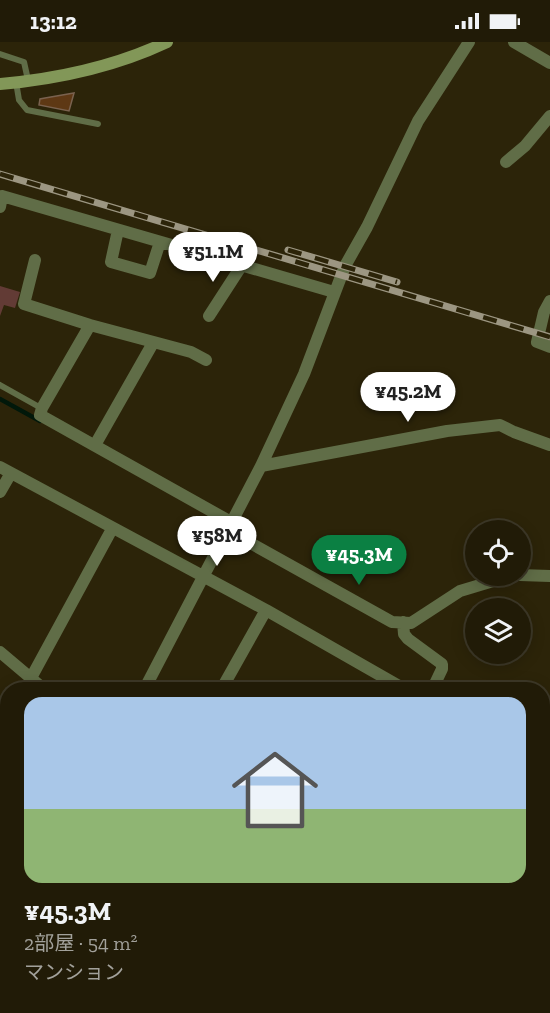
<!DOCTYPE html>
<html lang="ja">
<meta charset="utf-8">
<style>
:root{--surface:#211b07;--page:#2d2815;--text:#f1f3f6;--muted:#a2a19b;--line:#3e3928;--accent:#0b8043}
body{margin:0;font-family:"Zilla Slab","Noto Sans JP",serif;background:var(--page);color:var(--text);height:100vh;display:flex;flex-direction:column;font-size:22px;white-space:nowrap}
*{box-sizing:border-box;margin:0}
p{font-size:20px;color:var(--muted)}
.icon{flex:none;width:33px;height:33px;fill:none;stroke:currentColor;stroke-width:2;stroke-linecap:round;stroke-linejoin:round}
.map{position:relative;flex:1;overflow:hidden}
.details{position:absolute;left:0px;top:640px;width:550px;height:332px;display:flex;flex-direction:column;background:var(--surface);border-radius:24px 24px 0 0;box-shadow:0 3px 15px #0003,0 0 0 2px var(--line)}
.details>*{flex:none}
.fabs{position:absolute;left:465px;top:478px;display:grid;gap:12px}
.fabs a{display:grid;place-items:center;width:66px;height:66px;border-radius:50%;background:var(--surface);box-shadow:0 3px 15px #0003,0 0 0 2px var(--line);font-size:30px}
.price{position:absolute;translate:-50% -51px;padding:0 14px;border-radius:21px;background:#fff;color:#222;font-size:20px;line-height:39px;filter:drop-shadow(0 2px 3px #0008)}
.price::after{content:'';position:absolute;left:50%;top:36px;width:18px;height:14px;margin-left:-9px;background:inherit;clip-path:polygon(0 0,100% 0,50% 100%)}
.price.active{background:var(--accent);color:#fff}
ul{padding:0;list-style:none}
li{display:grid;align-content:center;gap:12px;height:318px;padding:0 24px}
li+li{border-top:2px solid var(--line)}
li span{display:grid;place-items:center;height:186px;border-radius:18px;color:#555}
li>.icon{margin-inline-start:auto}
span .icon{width:108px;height:108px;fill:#fffc;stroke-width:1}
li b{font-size:26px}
.status{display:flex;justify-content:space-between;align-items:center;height:42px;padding:0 30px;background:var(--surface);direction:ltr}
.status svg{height:16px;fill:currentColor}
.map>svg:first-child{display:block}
</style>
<div class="status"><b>13:12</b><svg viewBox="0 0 49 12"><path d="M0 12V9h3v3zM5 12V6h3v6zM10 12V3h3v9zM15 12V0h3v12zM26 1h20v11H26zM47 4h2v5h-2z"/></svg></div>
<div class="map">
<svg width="550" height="971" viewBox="0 0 550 971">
<rect width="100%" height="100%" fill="#2c2409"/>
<!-- green -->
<path fill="#623b35" d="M0,244l20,6 -5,16 -11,-3 -4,11z"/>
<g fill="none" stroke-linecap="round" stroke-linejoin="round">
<!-- stream -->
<path stroke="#01180a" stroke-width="4.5" d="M0,357l40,22"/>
</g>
<!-- building -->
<path fill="#5e3814" stroke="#7a624f" stroke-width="1.5" d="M74,51l-5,18 -30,-6 1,-6 5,-1z"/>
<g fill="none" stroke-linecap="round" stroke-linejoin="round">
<!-- lane -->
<path stroke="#606d47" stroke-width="6" d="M0,12l24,8 4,18
M16,40l3,18 8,10 71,14
M0,343l41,23"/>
<!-- street -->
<path stroke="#606d47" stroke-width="12" d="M514,0l36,21
M506,120l19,-16 25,-30
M0,165l2,-11 332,96
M118,188l-7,32 39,11 10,-31
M35,218l-11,44 66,21 101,27 15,8
M550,259l-6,11 -7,30 13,5
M209,274l33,-51
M90,283l-48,83 -2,7 191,107
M95,403l58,-102
M261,424l186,-35 53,-6 14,7 36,13
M0,425l266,143 140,80
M0,450l11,-19
M227,488l165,92 19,1 49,-32 50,-15
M520,533l30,1
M403,580l1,12 4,5 34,25v5l-10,21
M0,610l45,38
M31,636l81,-149
M144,648l117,-224 43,-92 41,-108 22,-39 51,-106 51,-79
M221,648l45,-80
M0,752l8,-11
M0,846h8
M0,893l8,-3
M543,944l7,5
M0,964l8,-8
M296,964l11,7
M160,971l3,-7
M249,971l4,-7
M399,971l4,-7
M475,971l4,-7"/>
<!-- secondary -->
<path stroke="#829758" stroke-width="12" d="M0,42c57,-5 116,-18 167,-42"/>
<!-- rail casing -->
<g stroke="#9c9682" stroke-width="7">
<path id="rail" d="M0,132l550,163
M288,208l109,32"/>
</g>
<!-- rail -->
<use href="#rail" stroke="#2c2409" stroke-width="4.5" stroke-dasharray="14" stroke-linecap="butt"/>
</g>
</svg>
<div class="fabs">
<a><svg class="icon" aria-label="locate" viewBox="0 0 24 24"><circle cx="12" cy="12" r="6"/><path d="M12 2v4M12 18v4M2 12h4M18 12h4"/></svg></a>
<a><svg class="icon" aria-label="layers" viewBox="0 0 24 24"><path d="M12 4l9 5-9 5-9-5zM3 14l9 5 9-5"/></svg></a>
</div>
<b class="price" style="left:213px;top:241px">¥51.1M</b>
<b class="price" style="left:408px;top:381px">¥45.2M</b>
<b class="price" style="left:217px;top:525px">¥58M</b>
<b class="price active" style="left:359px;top:544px">¥45.3M</b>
<section class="details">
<ul>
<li><span style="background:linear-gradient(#a9c7e8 60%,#8fb573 0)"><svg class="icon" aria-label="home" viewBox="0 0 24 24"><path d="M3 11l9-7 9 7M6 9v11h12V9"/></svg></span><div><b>¥45.3M</b><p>2部屋 · 54 m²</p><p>マンション</p></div></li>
</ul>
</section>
</div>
